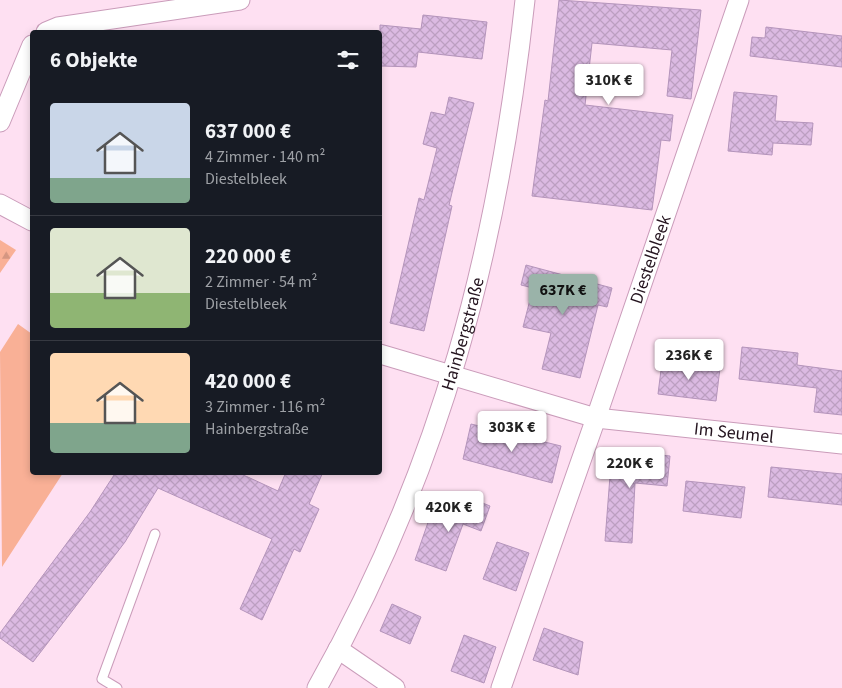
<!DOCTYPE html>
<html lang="de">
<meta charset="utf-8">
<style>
:root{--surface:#171b24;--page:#20242c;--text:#f1f3f6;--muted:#9ea1a6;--line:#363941;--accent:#9ab3a9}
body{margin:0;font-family:"Source Sans 3",sans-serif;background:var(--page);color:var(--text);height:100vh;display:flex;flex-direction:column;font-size:19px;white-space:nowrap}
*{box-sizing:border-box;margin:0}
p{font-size:16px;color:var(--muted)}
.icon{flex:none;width:28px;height:28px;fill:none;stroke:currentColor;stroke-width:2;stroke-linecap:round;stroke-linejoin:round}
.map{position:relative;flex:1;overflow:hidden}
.side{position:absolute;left:30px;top:30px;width:352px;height:445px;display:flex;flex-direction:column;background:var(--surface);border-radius:5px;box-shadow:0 2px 8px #0003}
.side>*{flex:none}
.price{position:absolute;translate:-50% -42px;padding:0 11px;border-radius:5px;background:#fff;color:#222;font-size:16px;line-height:32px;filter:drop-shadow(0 1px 2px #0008)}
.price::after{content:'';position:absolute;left:50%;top:30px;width:15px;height:11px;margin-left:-8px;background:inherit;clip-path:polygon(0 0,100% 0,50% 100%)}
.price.selected{background:var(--accent);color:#111}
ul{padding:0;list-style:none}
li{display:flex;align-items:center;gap:15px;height:125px;padding:0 20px}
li+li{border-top:1px solid var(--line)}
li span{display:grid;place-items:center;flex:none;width:140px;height:100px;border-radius:5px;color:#555}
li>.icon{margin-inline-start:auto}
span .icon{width:60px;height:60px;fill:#fffc;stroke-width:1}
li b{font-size:21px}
h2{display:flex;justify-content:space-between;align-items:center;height:60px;padding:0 20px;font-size:21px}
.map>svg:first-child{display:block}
</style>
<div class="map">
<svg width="842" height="688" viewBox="0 0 842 688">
<defs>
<pattern id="forest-firs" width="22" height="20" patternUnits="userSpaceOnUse" patternTransform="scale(1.25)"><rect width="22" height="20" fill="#f9b096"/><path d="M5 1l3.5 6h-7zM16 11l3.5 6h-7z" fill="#d59681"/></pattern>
<pattern id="building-cross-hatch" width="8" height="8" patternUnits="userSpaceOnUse" patternTransform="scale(1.25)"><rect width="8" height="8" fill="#dbbae2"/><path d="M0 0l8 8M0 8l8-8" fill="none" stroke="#bc9fc1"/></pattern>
</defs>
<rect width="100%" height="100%" fill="#fee0f2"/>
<!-- forest -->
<path fill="url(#forest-firs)" d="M0,240l16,10 -16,23z"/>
<!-- pitch -->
<path fill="#f9b096" d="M18,324l14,10v138l31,1 -61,94 -2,-215z"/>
<!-- building -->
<path fill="url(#building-cross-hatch)" stroke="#b494bb" d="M559,0l142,10 -10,89 -24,-3 5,-46 -80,-7 -7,62 88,10 -3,26 -9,-1 -9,70 -120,-14 13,-96 3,1z
M423,15l64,7 -5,37 -64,-7 -2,15 -36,-1v-41l41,4z
M766,27l76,9v31l-92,-11 2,-19 13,1z
M734,92l43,4 -2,25 38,2 -2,22 -38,-2 -1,12 -44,-4z
M449,97l25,6 -25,102 3,1 -28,125 -34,-8 29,-125 5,2 13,-52 -14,-4 8,-32 14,3z
M526,265l86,23 -5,19 -9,-2 -18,73 -38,-9 9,-36 -28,-6 10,-39 -12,-3z
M742,347l56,6 -1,12 45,6v44l-28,-3 3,-24 -78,-9z
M662,362l58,6 -4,33 -58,-7z
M471,424l90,22 -9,37 -89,-24z
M612,450l58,6 -3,30 -32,-3 -3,60 -27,-2z
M771,467l71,7v31l-74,-8z
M116,472h121l41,19 8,-19h37l-14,32 10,5 -19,43 -6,-3 -32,71 -22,-11 32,-70 -114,-51 -33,54 -92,120 -33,-24v-5l90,-121z
M686,481l59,6 -4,31 -58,-7z
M468,497l22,9 -9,25 -18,-7 -17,47 -31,-11 18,-52 27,9z
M497,542l32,11 -13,38 -33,-12z
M392,604l29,13 -11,27 -30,-13z
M544,628l39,14 -5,33 -45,-15z
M464,635l32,12 -12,36 -33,-12z"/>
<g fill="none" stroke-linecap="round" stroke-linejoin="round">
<!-- lane casing -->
<g stroke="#ca9cba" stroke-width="11">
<path id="lane" d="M117,688l-15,-9 53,-145"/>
</g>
<!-- street casing -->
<g stroke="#ca9cba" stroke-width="21">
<g id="street">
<path d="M46,32l12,-5 182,-27"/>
<path d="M0,122l32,-77"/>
<path d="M0,204l32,17"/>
<path id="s1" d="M380,354l216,64 246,26"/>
<path d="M338,649l57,39"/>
<path id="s2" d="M317,688c124,-220 181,-438 208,-688"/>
<path id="s3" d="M501,688l95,-270 143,-418"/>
</g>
</g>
<!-- lane -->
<use href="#lane" stroke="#fff" stroke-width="9"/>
<!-- street -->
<use href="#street" stroke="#fff" stroke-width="19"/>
</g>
<g text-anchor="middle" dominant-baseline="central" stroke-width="4" stroke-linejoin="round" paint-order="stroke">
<!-- street labels -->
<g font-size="18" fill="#24141f" stroke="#fee0f2">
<text stroke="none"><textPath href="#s3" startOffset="454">Diestelbleek</textPath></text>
<text stroke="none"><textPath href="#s2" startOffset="384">Hainbergstraße</textPath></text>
<text stroke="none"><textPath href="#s1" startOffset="364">Im Seumel</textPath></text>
</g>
</g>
</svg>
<b class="price" style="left:609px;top:106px">310K €</b>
<b class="price selected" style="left:563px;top:316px">637K €</b>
<b class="price" style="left:689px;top:381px">236K €</b>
<b class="price" style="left:512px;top:453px">303K €</b>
<b class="price" style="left:630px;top:489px">220K €</b>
<b class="price" style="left:449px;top:533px">420K €</b>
<section class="side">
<h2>6 Objekte<svg class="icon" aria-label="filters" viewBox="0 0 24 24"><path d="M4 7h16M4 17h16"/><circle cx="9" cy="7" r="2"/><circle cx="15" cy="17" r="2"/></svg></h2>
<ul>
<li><span style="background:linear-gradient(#c9d6e8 75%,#7fa58c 0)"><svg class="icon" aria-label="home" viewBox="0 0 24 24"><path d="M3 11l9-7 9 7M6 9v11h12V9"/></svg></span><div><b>637 000 €</b><p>4 Zimmer · 140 m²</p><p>Diestelbleek</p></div></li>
<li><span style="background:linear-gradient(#dfe7d0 65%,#8fb573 0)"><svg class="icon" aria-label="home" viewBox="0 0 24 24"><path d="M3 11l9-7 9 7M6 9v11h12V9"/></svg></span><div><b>220 000 €</b><p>2 Zimmer · 54 m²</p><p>Diestelbleek</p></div></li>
<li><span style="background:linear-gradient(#ffd9b3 70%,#7fa58c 0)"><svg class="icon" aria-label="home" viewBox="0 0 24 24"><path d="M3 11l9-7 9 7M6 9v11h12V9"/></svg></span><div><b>420 000 €</b><p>3 Zimmer · 116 m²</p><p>Hainbergstraße</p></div></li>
</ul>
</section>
</div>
